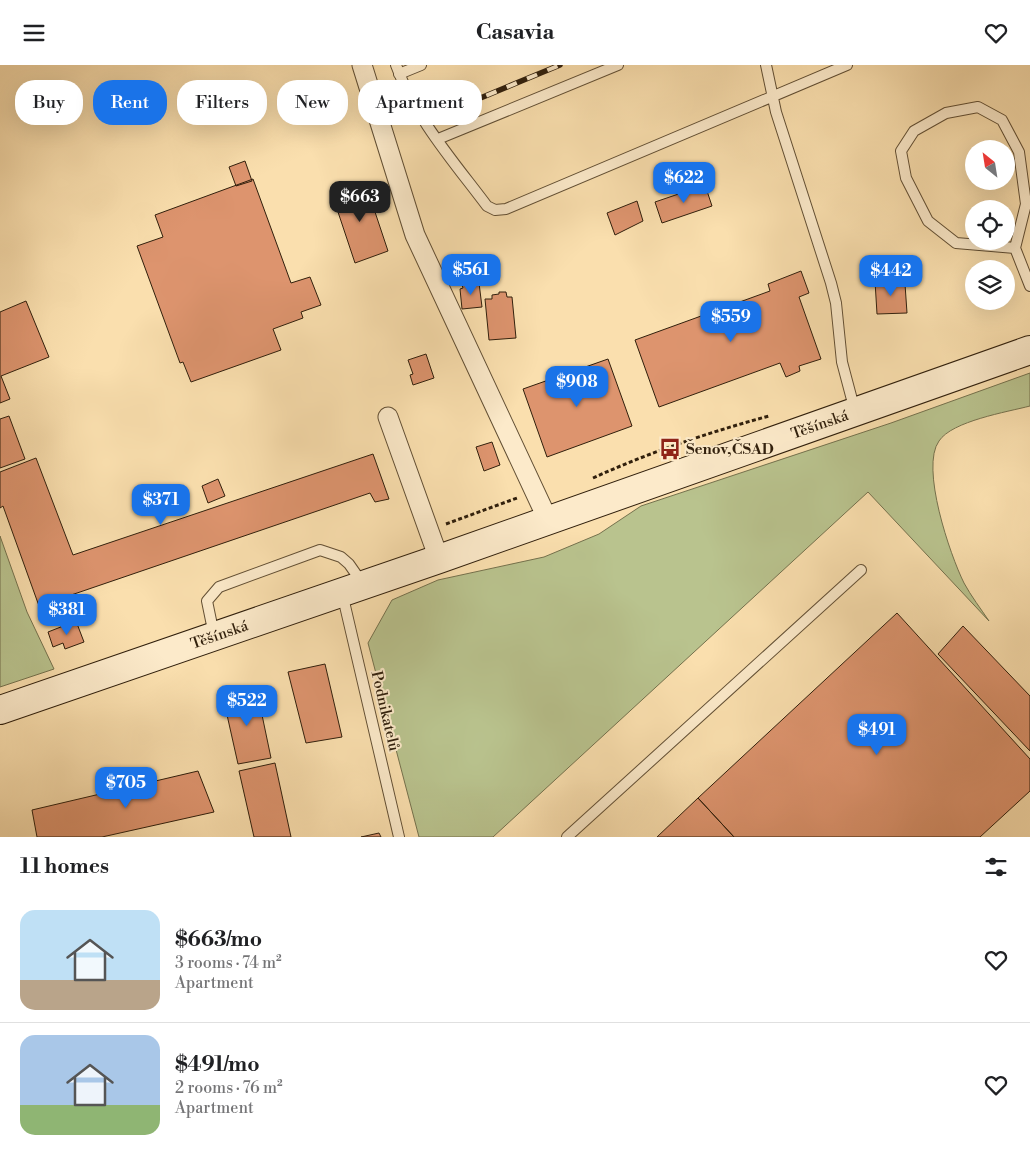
<!DOCTYPE html>
<meta charset="utf-8">
<style>
:root{--surface:#fff;--page:#f2f2f2;--text:#202124;--muted:#757577;--line:#e0e0e0;--accent:#1a73e8}
body{margin:0;font-family:"Libre Bodoni",serif;background:var(--page);color:var(--text);height:100vh;display:flex;flex-direction:column;font-size:19px;white-space:nowrap}
*{box-sizing:border-box;margin:0}
p{font-size:16px;color:var(--muted)}
.icon{flex:none;width:28px;height:28px;fill:none;stroke:currentColor;stroke-width:2;stroke-linecap:round;stroke-linejoin:round}
.map{position:relative;height:772px;overflow:hidden}
.panel{display:flex;flex-direction:column;background:var(--surface);flex:1}
.panel>*{flex:none}
.banner{position:absolute;left:15px;top:15px;width:500px;height:45px;display:flex;gap:10px}
.needle{width:32px;rotate:330deg}
.buttons{position:absolute;left:965px;top:75px;display:grid;gap:10px}
.buttons a{display:grid;place-items:center;width:50px;height:50px;border-radius:50%;background:var(--surface);box-shadow:0 5px 20px #0002;font-size:25px}
.price{position:absolute;translate:-50% -42px;padding:0 11px;border-radius:10px;background:var(--accent);color:#fff;font-size:16px;line-height:32px;filter:drop-shadow(0 1px 2px #0008)}
.price::after{content:'';position:absolute;left:50%;top:30px;width:15px;height:11px;margin-left:-8px;background:inherit;clip-path:polygon(0 0,100% 0,50% 100%)}
.price.current{background:#222;color:#fff}
ul{padding:0;list-style:none}
li{display:flex;align-items:center;gap:15px;height:125px;padding:0 20px}
li+li{border-top:1px solid var(--line)}
li span{display:grid;place-items:center;flex:none;width:140px;height:100px;border-radius:15px;color:#555}
li>.icon{margin-inline-start:auto}
span .icon{width:60px;height:60px;fill:#fffc;stroke-width:1}
li b{font-size:21px}
h2{display:flex;justify-content:space-between;align-items:center;height:60px;padding:0 20px;font-size:21px}
.pill{padding:0 18px;border-radius:20px;background:var(--surface);box-shadow:0 5px 20px #0002;font-size:18px;line-height:45px}
.pill.current{background:var(--accent);color:#fff}
header{display:flex;justify-content:space-between;align-items:center;height:65px;padding:0 20px;background:var(--surface);font-size:22px;font-weight:700}
.map>svg:first-child{display:block}
</style>
<header><svg class="icon" aria-label="menu" viewBox="0 0 24 24"><path d="M4 6h16M4 12h16M4 18h16"/></svg>Casavia<svg class="icon" aria-label="heart" viewBox="0 0 24 24"><path d="M12 20l-8-8c-3-5 5-10 8-4 3-6 11-1 8 4z"/></svg></header>
<div class="map">
<svg width="1030" height="772" viewBox="0 0 1030 772">
<rect width="100%" height="100%" fill="#fadfae"/>
<filter id="stains"><feTurbulence type="fractalNoise" baseFrequency=".004" numOctaves="4"/><feColorMatrix values="0 0 0 0 .2 0 0 0 0 .09 0 0 0 0 .02 0 0 0 .5 -.17"/></filter>
<radialGradient id="worn" r=".72"><stop offset=".6" stop-color="#630" stop-opacity="0"/><stop offset="1" stop-color="#630" stop-opacity=".3"/></radialGradient>
<!-- green -->
<path fill="#b9c38e" stroke="#74714d" d="M1030,308v33c-23,6 -78,15 -91,35 -19,26 11,114 25,142 7,13 17,26 25,38l-121,-129 -375,345h-74l-51,-194 24,-43 46,-20 106,-23 55,-23 42,-28 250,-83z
M0,471l27,76 27,57 -54,18z"/>
<!-- building -->
<path fill="#dd946e" stroke="#301f0c" d="M245,96l7,20 -16,5 -7,-19z
M253,114l38,104 19,-6 11,28 -20,7 2,6 -30,11 8,21 -90,32 -8,-20 -3,1 -43,-117 26,-9 -8,-22z
M365,117l23,69 -33,12 -23,-69z
M705,120l7,21 -50,17 -7,-21z
M637,136l6,20 -28,14 -8,-22z
M801,206l8,22 -10,4 22,62 -22,7 1,5 -14,6 -6,-14 -121,44 -24,-67 135,-49 -2,-7z
M900,215v5l5,-1 2,29 -30,1 -2,-33z
M479,218l3,24 -20,2 -2,-20 3,-1 -1,-3z
M499,227h7l1,5h5l4,41 -27,2 -4,-41h7v-4l7,-1z
M26,236l23,56 -48,19 9,23 -10,4v-91z
M426,289l8,24 -21,7 -3,-10 3,-1 -5,-14z
M608,294l24,67 -85,31 -24,-68z
M9,351l16,43 -25,9v-49z
M492,377l8,23 -16,6 -8,-24z
M373,389l16,45 -14,3 -5,-9 -331,113 -36,-100 -3,2v-36l36,-14 37,97z
M218,414l7,17 -17,7 -6,-17z
M897,548l133,146v32l-50,46h-246l-36,-39z
M76,556l8,21 -19,7 -2,-6 -10,4 -5,-15z
M963,561l67,70v55l-92,-97z
M325,599l17,73 -36,6 -18,-71z
M257,626l14,67 -33,6 -15,-67z
M275,698l16,74h-37l-15,-66z
M198,706l16,41 -112,25h-65l-5,-27z
M698,733l36,39h-77z
M379,768l2,4h-20z"/>
<g fill="none" stroke-linecap="round" stroke-linejoin="round">
<!-- lane casing -->
<g stroke="#624f34" stroke-width="12">
<path id="lane" d="M396,0c19,53 58,97 91,141l8,4 11,-1 341,-144
M766,0l10,47 55,171 5,20 6,59 13,49
M399,9l22,-9
M438,74l180,-74
M1015,183l-59,-5 -28,-22 -22,-43 -5,-27 13,-20 32,-18 32,-6 24,13 17,32 7,52 -11,44 15,38
M342,528l57,244
M214,570l-7,-34 12,-14 101,-37 21,7 8,7 14,20
M567,772l294,-267"/>
</g>
<!-- street casing -->
<g stroke="#624f34" stroke-width="21">
<path id="street" d="M362,0l53,170 133,285
M388,352l51,142"/>
</g>
<!-- secondary casing -->
<g stroke="#301f0c" stroke-width="30">
<g id="secondary">
<path id="s1" d="M0,645l439,-151 591,-209"/>
</g>
</g>
<!-- path -->
<path stroke="#301f0c" stroke-width="3" stroke-dasharray="4 2.5" stroke-linecap="butt" d="M593,413c57,-26 117,-46 176,-62
M446,459l71,-26"/>
<!-- lane -->
<use href="#lane" stroke="#fceaca" stroke-width="10"/>
<!-- street -->
<use href="#street" stroke="#fceaca" stroke-width="19"/>
<!-- secondary -->
<use href="#secondary" stroke="#fceaca" stroke-width="28"/>
<!-- rail casing -->
<g stroke="#301f0c" stroke-width="5.5">
<path id="rail" d="M466,39l94,-39"/>
</g>
<!-- rail -->
<use href="#rail" stroke="#fceaca" stroke-width="4" stroke-dasharray="11" stroke-linecap="butt"/>
</g>
<!-- icons -->
<defs>
<g id="bus-bare" transform="scale(1.725)"><path d="M-5-6H5V4H4V6H2V4H-2V6H-4V4H-5ZM-3.5-4V0h7V-4ZM-3.5 1.2v1.5H-2V1.2ZM2 1.2v1.5H3.5V1.2Z" fill="#8f2418" stroke="#fceaca" stroke-width="2.5" paint-order="stroke"/></g>
</defs>
<g fill-rule="evenodd">
<use href="#bus-bare" x="670" y="384"/>
</g>
<g text-anchor="middle" dominant-baseline="central" stroke-width="4" stroke-linejoin="round" paint-order="stroke">
<!-- street labels -->
<g font-size="15" fill="#301f0c" stroke="#fceaca">
<text stroke="none"><textPath href="#s1" startOffset="868">Těšínská</textPath></text>
<text stroke="none"><textPath href="#s1" startOffset="232">Těšínská</textPath></text>
<text transform="translate(385 646) rotate(77)">Podnikatelů</text>
</g>
<!-- poi labels -->
<g font-size="15" font-weight="bold" fill="#301f0c" stroke="#fceaca" text-anchor="start">
<text x="686" y="384">Šenov,ČSAD</text>
</g>
</g>
<rect width="100%" height="100%" filter="url(#stains)"/>
<rect width="100%" height="100%" fill="url(#worn)"/>
</svg>
<div class="buttons">
<a><svg class="needle" viewBox="-14 -14 28 28"><path d="M0-13l5 13h-10z" fill="#e53935"/><path d="M0 13l5-13h-10z" fill="#757577"/></svg></a>
<a><svg class="icon" aria-label="locate" viewBox="0 0 24 24"><circle cx="12" cy="12" r="6"/><path d="M12 2v4M12 18v4M2 12h4M18 12h4"/></svg></a>
<a><svg class="icon" aria-label="layers" viewBox="0 0 24 24"><path d="M12 4l9 5-9 5-9-5zM3 14l9 5 9-5"/></svg></a>
</div>
<b class="price" style="left:684px;top:139px">$622</b>
<b class="price current" style="left:360px;top:158px">$663</b>
<b class="price" style="left:471px;top:231px">$561</b>
<b class="price" style="left:891px;top:232px">$442</b>
<b class="price" style="left:731px;top:278px">$559</b>
<b class="price" style="left:577px;top:343px">$908</b>
<b class="price" style="left:161px;top:461px">$371</b>
<b class="price" style="left:67px;top:571px">$381</b>
<b class="price" style="left:247px;top:662px">$522</b>
<b class="price" style="left:877px;top:691px">$491</b>
<b class="price" style="left:126px;top:744px">$705</b>
<div class="banner">
<a class="pill">Buy</a>
<a class="pill current">Rent</a>
<a class="pill">Filters</a>
<a class="pill">New</a>
<a class="pill">Apartment</a>
</div>
</div>
<section class="panel">
<h2>11 homes<svg class="icon" aria-label="filters" viewBox="0 0 24 24"><path d="M4 7h16M4 17h16"/><circle cx="9" cy="7" r="2"/><circle cx="15" cy="17" r="2"/></svg></h2>
<ul>
<li><span style="background:linear-gradient(#bfe0f5 70%,#b9a48a 0)"><svg class="icon" aria-label="home" viewBox="0 0 24 24"><path d="M3 11l9-7 9 7M6 9v11h12V9"/></svg></span><div><b>$663/mo</b><p>3 rooms · 74 m²</p><p>Apartment</p></div><svg class="icon" aria-label="heart" viewBox="0 0 24 24"><path d="M12 20l-8-8c-3-5 5-10 8-4 3-6 11-1 8 4z"/></svg></li>
<li><span style="background:linear-gradient(#a9c7e8 70%,#8fb573 0)"><svg class="icon" aria-label="home" viewBox="0 0 24 24"><path d="M3 11l9-7 9 7M6 9v11h12V9"/></svg></span><div><b>$491/mo</b><p>2 rooms · 76 m²</p><p>Apartment</p></div><svg class="icon" aria-label="heart" viewBox="0 0 24 24"><path d="M12 20l-8-8c-3-5 5-10 8-4 3-6 11-1 8 4z"/></svg></li>
</ul>
</section>
